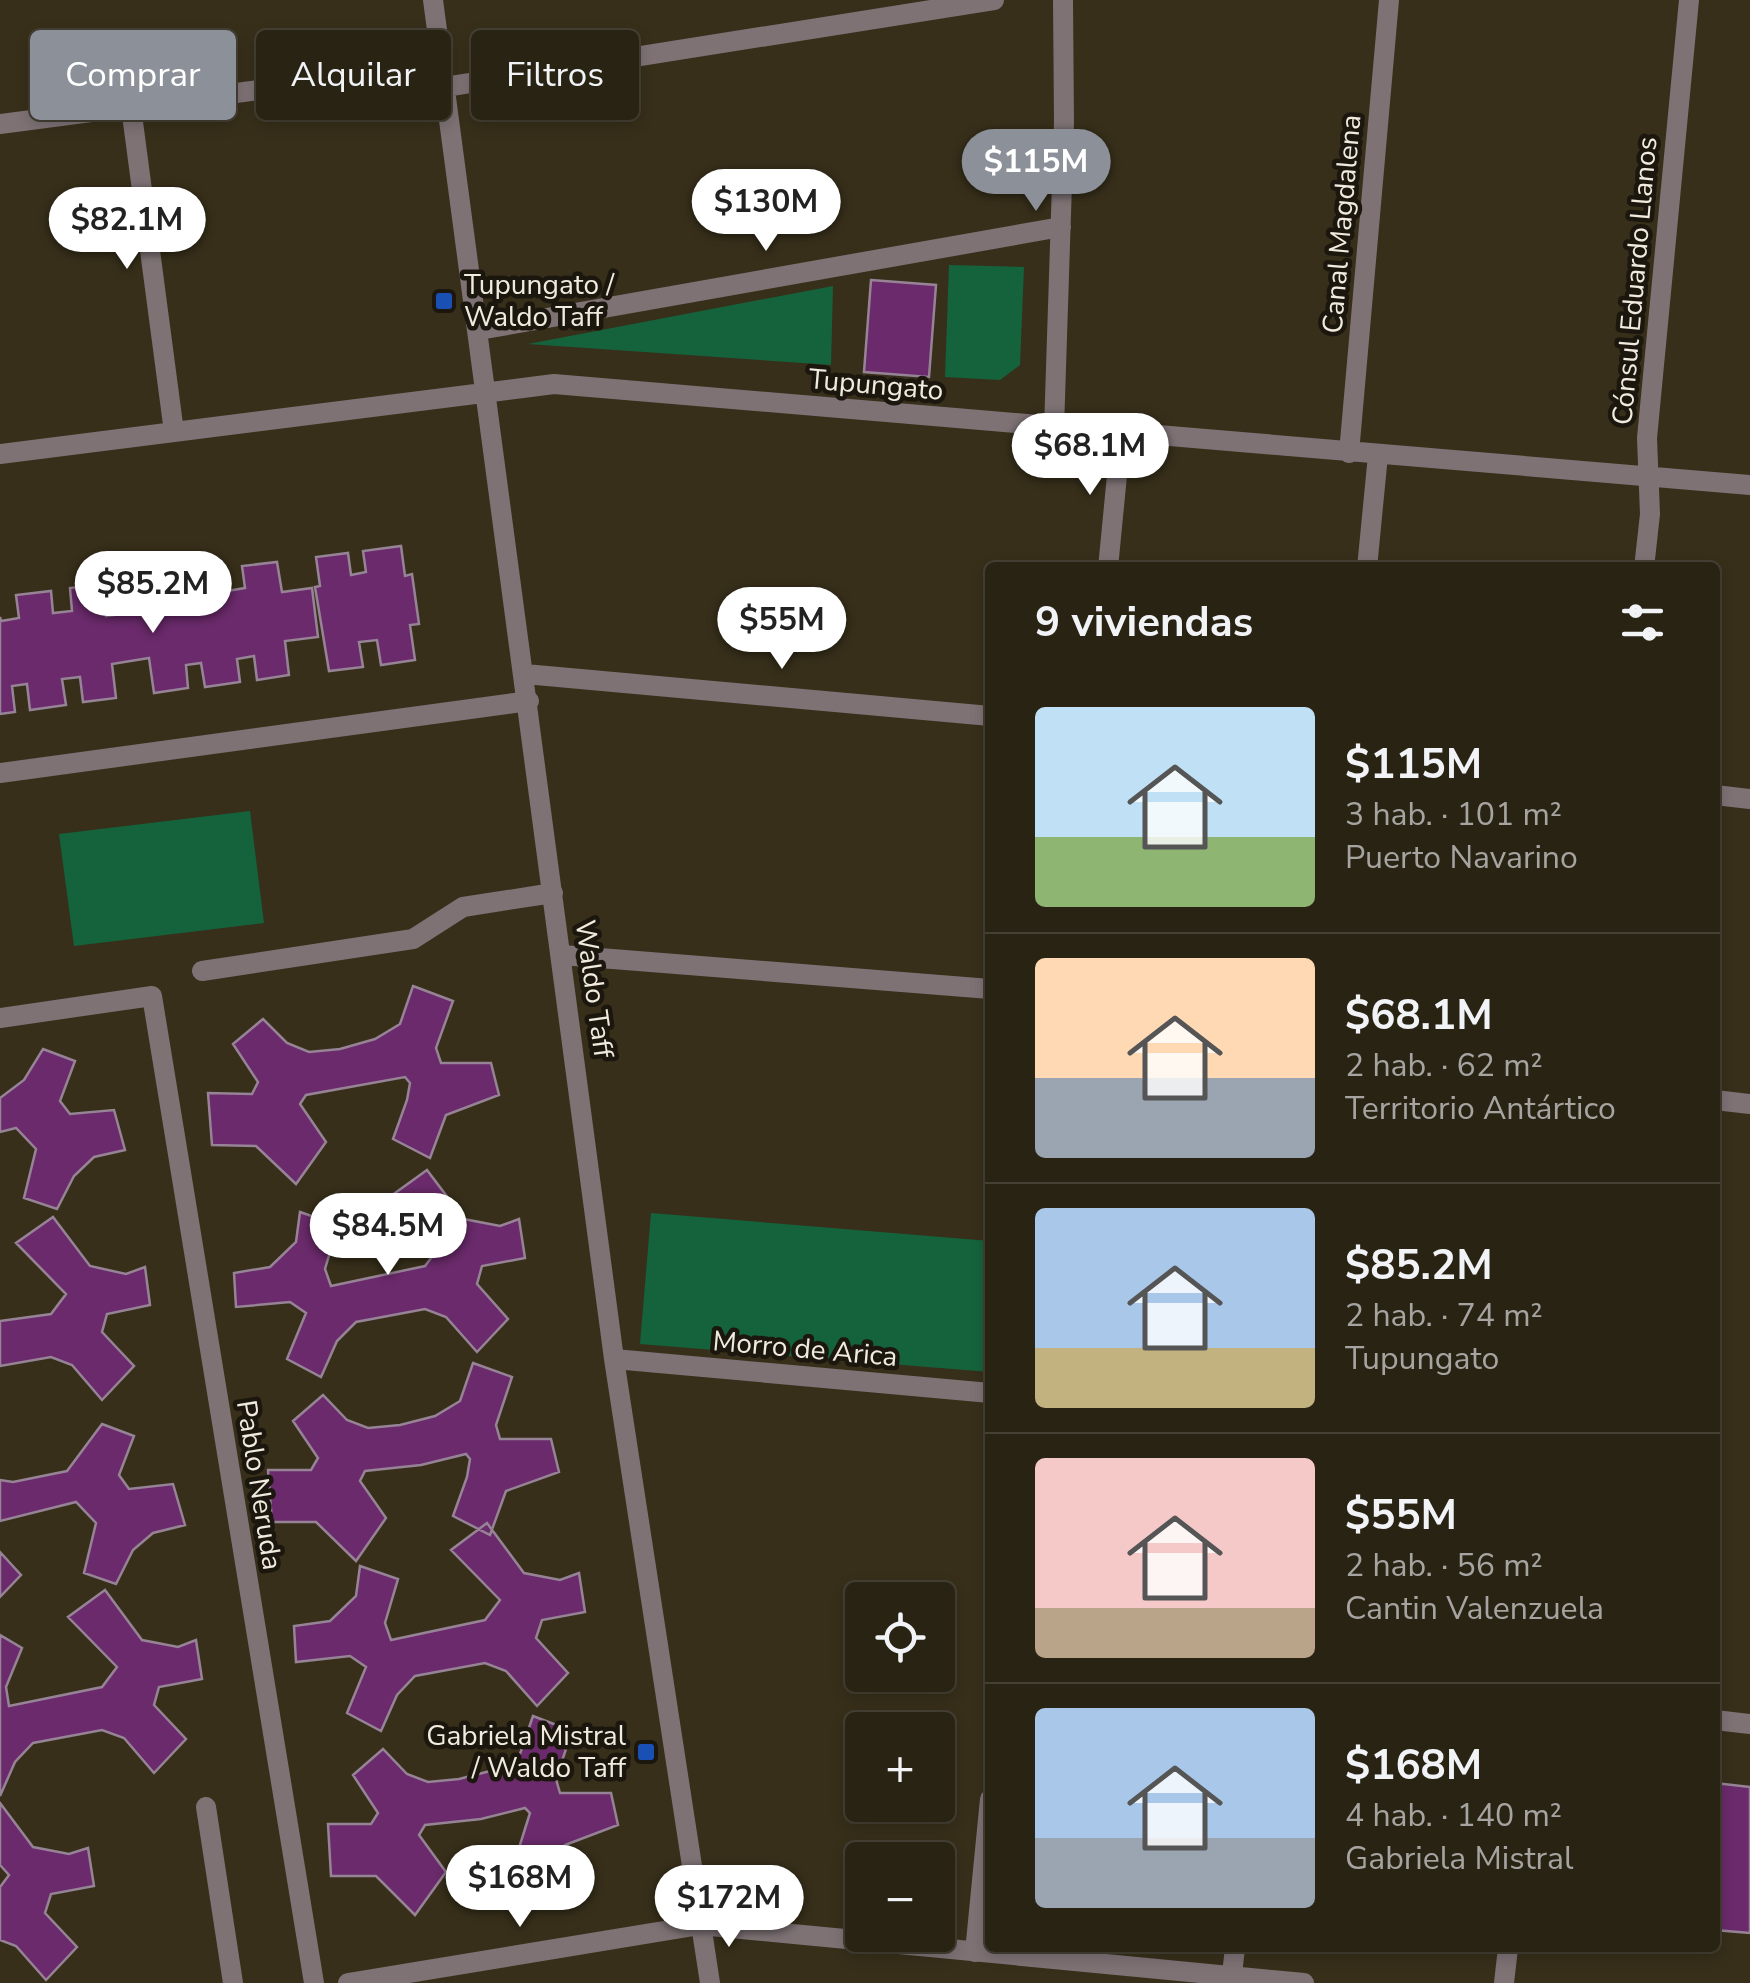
<!DOCTYPE html>
<html lang="es">
<meta charset="utf-8">
<style>
:root{--surface:#292314;--page:#352f22;--text:#f1f3f6;--muted:#a5a4a0;--line:#454034;--accent:#8c9099}
body{margin:0;font-family:"Nunito Sans",sans-serif;background:var(--page);color:var(--text);height:100vh;display:flex;flex-direction:column;font-size:38px;white-space:nowrap}
*{box-sizing:border-box;margin:0}
p{font-size:32px;color:var(--muted)}
.icon{flex:none;width:55px;height:55px;fill:none;stroke:currentColor;stroke-width:2;stroke-linecap:round;stroke-linejoin:round}
.map{position:relative;flex:1;overflow:hidden}
.sheet{position:absolute;left:985px;top:562px;width:735px;height:1390px;display:flex;flex-direction:column;background:var(--surface);border-radius:10px;box-shadow:0 5px 15px #0003,0 0 0 2px var(--line)}
.sheet>*{flex:none}
.top-card{position:absolute;left:30px;top:30px;width:805px;height:90px;display:flex;gap:20px}
.tools{position:absolute;left:845px;top:1582px;display:grid;gap:20px}
.tools a{display:grid;place-items:center;width:110px;height:110px;border-radius:10px;background:var(--surface);box-shadow:0 5px 15px #0003,0 0 0 2px var(--line);font-size:50px}
.price{position:absolute;translate:-50% -85px;padding:0 22px;border-radius:35px;background:#fff;color:#222;font-size:32px;line-height:65px;filter:drop-shadow(0 2px 5px #0008)}
.price::after{content:'';position:absolute;left:50%;top:60px;width:30px;height:22px;margin-left:-15px;background:inherit;clip-path:polygon(0 0,100% 0,50% 100%)}
.price.current{background:var(--accent);color:#fff}
ul{padding:0;list-style:none}
li{display:flex;align-items:center;gap:30px;height:250px;padding:0 50px}
li+li{border-top:2px solid var(--line)}
li span{display:grid;place-items:center;flex:none;width:280px;height:200px;border-radius:10px;color:#555}
li>.icon{margin-inline-start:auto}
span .icon{width:120px;height:120px;fill:#fffc;stroke-width:1}
li b{font-size:42px}
h2{display:flex;justify-content:space-between;align-items:center;height:120px;padding:0 50px;font-size:42px}
.pill{padding:0 35px;border-radius:10px;background:var(--surface);box-shadow:0 5px 15px #0003,0 0 0 2px var(--line);font-size:35px;line-height:90px}
.pill.current{background:var(--accent);color:#fff}
.map>svg:first-child{display:block}
</style>
<div class="map">
<svg width="1750" height="1983" viewBox="0 0 1750 1983">
<rect width="100%" height="100%" fill="#372f1a"/>
<!-- green -->
<path fill="#15633c" d="M949,265l75,2 -4,98 -20,15 -55,-3z
M833,286l-2,79 -303,-21z
M250,811l14,112 -190,23 -15,-112z
M651,1213l339,28v131l-350,-28z"/>
<!-- building -->
<path fill="#6a2a6b" stroke="#968395" stroke-width="2.5" d="M871,280l65,5 -7,92 -65,-5z
M401,546l4,30 7,-2 7,50 -9,1 5,35 -34,5 -4,-25 -18,2 4,25 -34,4 -14,-84 5,-1 -4,-29 32,-4 3,22 15,-3 -3,-21z
M277,562l5,30 30,-4 6,49 -33,4 4,34 -32,5 -3,-24 -17,3 3,23 -35,5 -4,-24 -15,2 2,23 -34,5 -5,-35 -37,6 4,34 -33,4 -3,-25 -18,2 4,26 -36,5 -3,-26 -15,2 3,26 -15,2v-97l1,4 18,-3 -3,-23 35,-4 2,22 19,-2 -2,-23 31,-4 5,32 40,-5 -5,-32 33,-4 3,22 15,-2 -3,-22 35,-4 3,22 18,-3 -3,-22z
M413,986l40,15 -17,47 5,15h50l8,32 -53,20 -16,43 -37,-19 14,-39 3,-17 -5,-6 -99,18 -6,9 26,38 -30,42 -40,-38 -44,-1 -4,-52 44,1 6,-12 -25,-38 30,-25 24,24 22,9 31,-3 35,-10 25,-15z
M43,1049l32,12 -15,40 10,13 44,-4 11,40 -31,7 -20,19 -17,33 -33,-11 12,-49 -20,-21 -16,4v-34l24,-18z
M427,1170l37,49 36,7 19,-7 6,39 -43,8 -5,18 31,35 -31,33 -31,-35 -21,-8 -69,13 -19,19 -16,36 -34,-18 19,-46 -16,-11 -54,5 -2,-34 36,-6 26,-25 4,-30 38,13 -13,44 6,17 94,-20 15,-20 -49,-50z
M53,1217l37,49 36,8 19,-7 5,38 -43,9 -5,18 32,34 -32,34 -30,-35 -21,-8 -51,9v-45l51,-7 15,-20 -50,-51z
M473,1363l39,14 -16,48 4,14h51l8,33 -53,19 -16,44 -37,-19 14,-39 3,-18 -4,-5 -45,11 -56,6 -5,10 26,37 -30,43 -40,-39h-44l-4,-52h43l7,-12 -25,-37 30,-26 24,25 21,8 32,-3 35,-9 25,-15z
M102,1424l32,12 -15,39 10,14 44,-5 12,41 -32,8 -20,17 -17,34 -32,-11 12,-50 -20,-21 -76,19v-41l13,2 54,-11z
M487,1523l37,50 36,7 19,-7 6,39 -43,8 -6,18 32,35 -31,33 -31,-35 -21,-8 -70,13 -18,19 -16,36 -34,-18 19,-46 -16,-11 -54,6 -2,-36 36,-5 26,-25 4,-30 38,13 -13,44 6,17 94,-20 15,-20 -49,-50z
M0,1552l21,23 -21,22z
M105,1590l37,50 36,7 18,-7 6,39 -43,8 -5,18 32,34 -32,34 -30,-35 -22,-8 -69,13 -18,19 -15,34v-161l22,13 -16,39 3,19 93,-19 15,-20 -49,-50z
M533,1716l39,15 -16,48 4,14h51l7,32 -53,20 -15,44 -38,-19 18,-57 -5,-5 -44,11 -56,6 -6,10 27,37 -31,43 -39,-39h-45l-3,-52h43l7,-11 -25,-38 30,-26 24,25 21,8 31,-3 35,-9 26,-16z
M1715,1783l35,4v146l-35,-3z
M0,1803l33,44 36,7 19,-6 6,38 -43,8 -6,19 32,34 -31,33 -30,-34 -16,-6v-53l9,-12 -9,-10z"/>
<g fill="none" stroke-linecap="round" stroke-linejoin="round">
<!-- service -->
<path stroke="#7e7275" stroke-width="20" d="M0,773l529,-72
M206,1807l27,176"/>
<!-- minor -->
<path stroke="#7e7275" stroke-width="20" d="M433,0l181,1359 96,624
M445,87l549,-87
M131,107l43,325
M0,124l442,-58
M479,330l582,-103
M1054,429l10,-307 -1,-122
M1349,453l40,-453
M0,454l554,-70 1196,101
M1108,568l13,-134
M1367,568l11,-113
M1644,568l6,-54 -3,-76 42,-438
M525,674l465,42
M1715,795l35,4
M562,955l428,34
M202,971l211,-32 50,-32 90,-14
M0,1018l152,-22 162,987
M1715,1100l35,4
M614,1359l376,34
M1715,1720l35,4
M975,1952l15,-153
M1231,1983l4,-35
M1504,1983l4,-35"/>
<!-- tertiary -->
<path stroke="#7e7275" stroke-width="20" d="M348,1983l352,-58 604,58"/>
</g>
<!-- markers -->
<g fill="#1a4fb4" stroke="#1b170e" stroke-width="4">
<rect x="434" y="291" width="20" height="20" rx="5"/>
<rect x="636" y="1742" width="20" height="20" rx="5"/>
</g>
<g text-anchor="middle" dominant-baseline="central" stroke-width="9" stroke-linejoin="round" paint-order="stroke">
<!-- street labels -->
<g font-size="28" fill="#f0ebde" stroke="#1b170e">
<text transform="translate(1342 224) rotate(-85)">Canal Magdalena</text>
<text transform="translate(1635 281) rotate(-85)">Cónsul Eduardo Llanos</text>
<text transform="translate(876 385) rotate(5)">Tupungato</text>
<text transform="translate(594 989) rotate(82)">Waldo Taff</text>
<text transform="translate(805 1349) rotate(5)">Morro de Arica</text>
<text transform="translate(259 1485) rotate(81)">Pablo Neruda</text>
</g>
<!-- poi labels -->
<g font-size="28" fill="#f0ebde" stroke="#1b170e" text-anchor="start">
<text x="464" y="285">Tupungato /<tspan x="464" dy="32">Waldo Taff</tspan></text>
<text x="626" y="1736" text-anchor="end">Gabriela Mistral<tspan x="626" dy="32">/ Waldo Taff</tspan></text>
</g>
</g>
</svg>
<div class="tools">
<a><svg class="icon" aria-label="locate" viewBox="0 0 24 24"><circle cx="12" cy="12" r="6"/><path d="M12 2v4M12 18v4M2 12h4M18 12h4"/></svg></a>
<a>+</a>
<a>−</a>
</div>
<b class="price current" style="left:1036px;top:214px">$115M</b>
<b class="price" style="left:766px;top:254px">$130M</b>
<b class="price" style="left:127px;top:272px">$82.1M</b>
<b class="price" style="left:1090px;top:498px">$68.1M</b>
<b class="price" style="left:153px;top:636px">$85.2M</b>
<b class="price" style="left:782px;top:672px">$55M</b>
<b class="price" style="left:388px;top:1278px">$84.5M</b>
<b class="price" style="left:520px;top:1930px">$168M</b>
<b class="price" style="left:729px;top:1950px">$172M</b>
<div class="top-card">
<a class="pill current">Comprar</a>
<a class="pill">Alquilar</a>
<a class="pill">Filtros</a>
</div>
<section class="sheet">
<h2>9 viviendas<svg class="icon" aria-label="filters" viewBox="0 0 24 24"><path d="M4 7h16M4 17h16"/><circle cx="9" cy="7" r="2"/><circle cx="15" cy="17" r="2"/></svg></h2>
<ul>
<li><span style="background:linear-gradient(#bfe0f5 65%,#8fb573 0)"><svg class="icon" aria-label="home" viewBox="0 0 24 24"><path d="M3 11l9-7 9 7M6 9v11h12V9"/></svg></span><div><b>$115M</b><p>3 hab. · 101 m²</p><p>Puerto Navarino</p></div></li>
<li><span style="background:linear-gradient(#ffd9b3 60%,#9aa5b1 0)"><svg class="icon" aria-label="home" viewBox="0 0 24 24"><path d="M3 11l9-7 9 7M6 9v11h12V9"/></svg></span><div><b>$68.1M</b><p>2 hab. · 62 m²</p><p>Territorio Antártico</p></div></li>
<li><span style="background:linear-gradient(#a9c7e8 70%,#c2b280 0)"><svg class="icon" aria-label="home" viewBox="0 0 24 24"><path d="M3 11l9-7 9 7M6 9v11h12V9"/></svg></span><div><b>$85.2M</b><p>2 hab. · 74 m²</p><p>Tupungato</p></div></li>
<li><span style="background:linear-gradient(#f6c9c9 75%,#b9a48a 0)"><svg class="icon" aria-label="home" viewBox="0 0 24 24"><path d="M3 11l9-7 9 7M6 9v11h12V9"/></svg></span><div><b>$55M</b><p>2 hab. · 56 m²</p><p>Cantin Valenzuela</p></div></li>
<li><span style="background:linear-gradient(#a9c7e8 65%,#9aa5b1 0)"><svg class="icon" aria-label="home" viewBox="0 0 24 24"><path d="M3 11l9-7 9 7M6 9v11h12V9"/></svg></span><div><b>$168M</b><p>4 hab. · 140 m²</p><p>Gabriela Mistral</p></div></li>
</ul>
</section>
</div>
